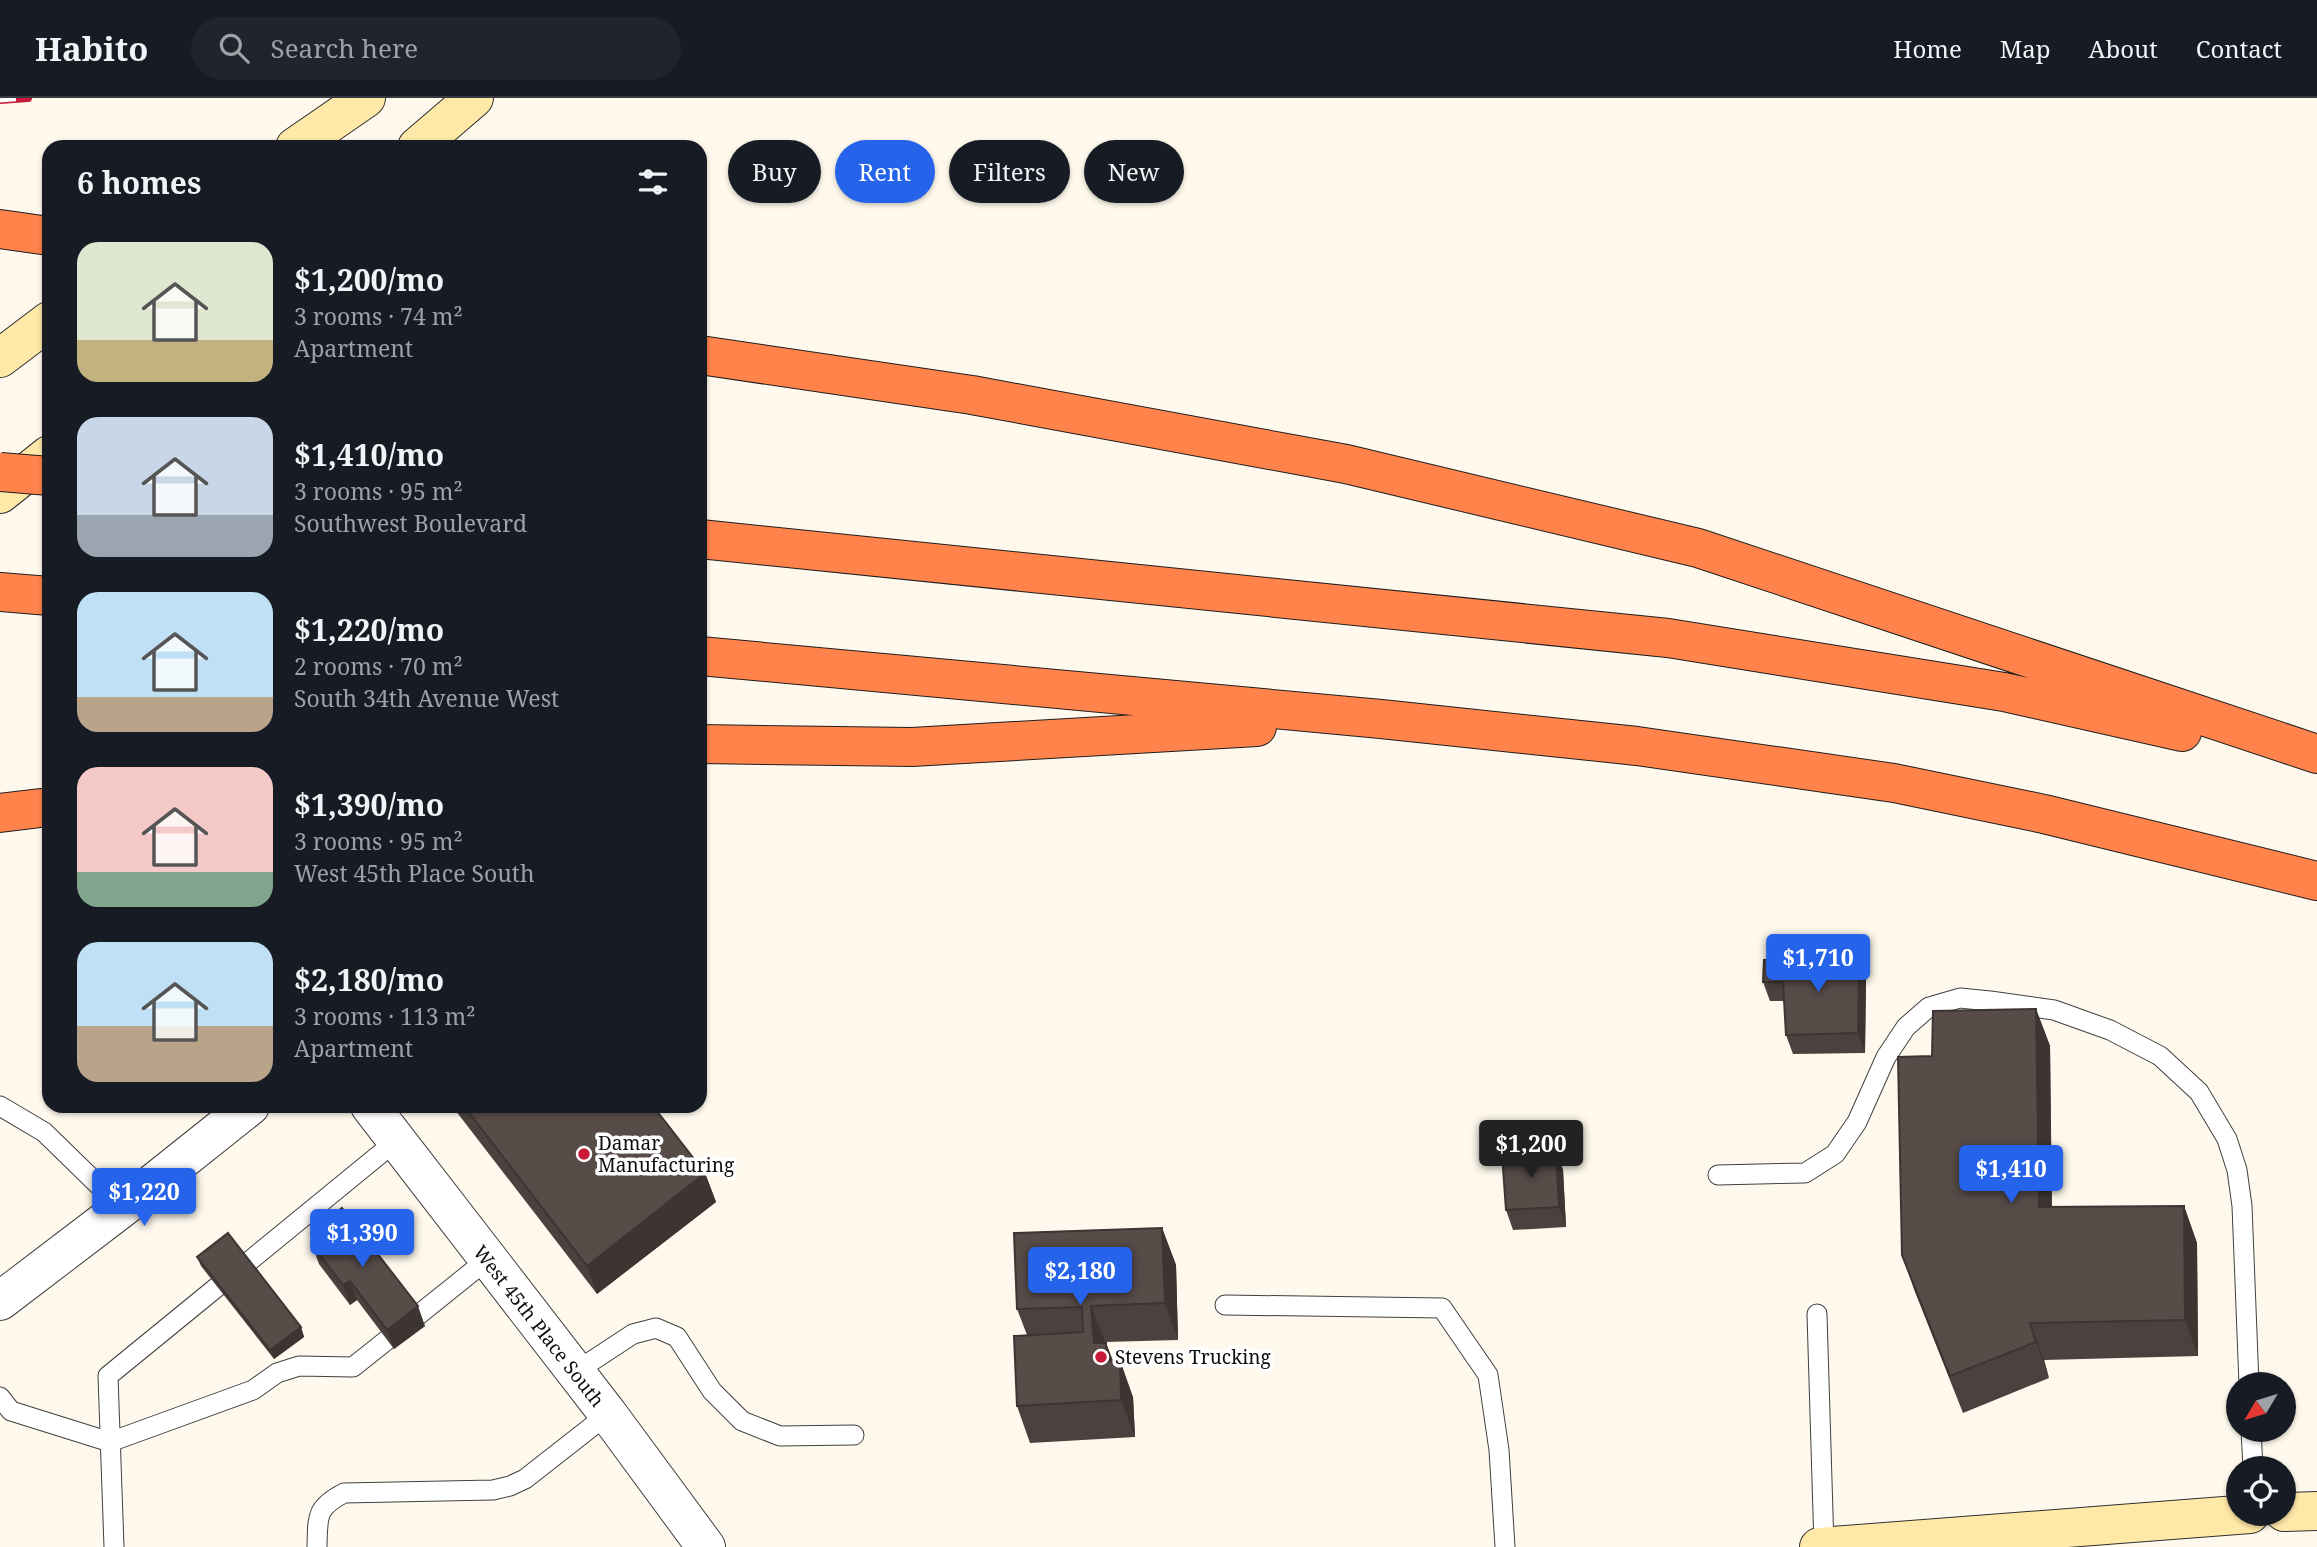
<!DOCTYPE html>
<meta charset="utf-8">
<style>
:root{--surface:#171b24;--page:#20242c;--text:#f1f3f6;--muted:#9ea1a6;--line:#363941;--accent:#2563eb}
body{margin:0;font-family:"Noto Serif",serif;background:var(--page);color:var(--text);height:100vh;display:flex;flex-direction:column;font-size:26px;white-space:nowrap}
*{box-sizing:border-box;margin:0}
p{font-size:23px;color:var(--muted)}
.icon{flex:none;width:38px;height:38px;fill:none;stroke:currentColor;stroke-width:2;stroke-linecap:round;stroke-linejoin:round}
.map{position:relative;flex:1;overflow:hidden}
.sheet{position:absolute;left:42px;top:42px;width:665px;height:973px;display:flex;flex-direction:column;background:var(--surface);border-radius:21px;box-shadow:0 2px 5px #0004}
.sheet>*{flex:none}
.top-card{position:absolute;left:728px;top:42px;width:665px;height:63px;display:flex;gap:14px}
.needle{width:46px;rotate:232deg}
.controls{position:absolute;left:2226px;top:1274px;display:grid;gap:14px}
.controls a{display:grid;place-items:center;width:70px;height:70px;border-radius:50%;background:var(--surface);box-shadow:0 2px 5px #0004;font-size:35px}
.price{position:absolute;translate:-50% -60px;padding:0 16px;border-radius:7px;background:var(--accent);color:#fff;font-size:23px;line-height:46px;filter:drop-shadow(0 2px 4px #0008)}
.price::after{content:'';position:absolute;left:50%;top:42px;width:21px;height:16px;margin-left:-10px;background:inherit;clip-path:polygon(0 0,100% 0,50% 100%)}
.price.selected{background:#222;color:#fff}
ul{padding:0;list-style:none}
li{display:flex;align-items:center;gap:21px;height:175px;padding:0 35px}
li span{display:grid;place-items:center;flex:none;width:196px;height:140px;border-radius:21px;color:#555}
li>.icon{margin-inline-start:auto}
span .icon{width:84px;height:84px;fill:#fffc;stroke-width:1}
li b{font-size:30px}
h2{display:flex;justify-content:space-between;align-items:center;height:84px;padding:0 35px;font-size:30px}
.tag{padding:0 24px;border-radius:32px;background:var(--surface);box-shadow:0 2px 5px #0004;font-size:24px;line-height:63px}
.tag.selected{background:var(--accent);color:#fff}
header{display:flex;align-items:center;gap:42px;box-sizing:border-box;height:98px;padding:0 35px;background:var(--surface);border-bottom:2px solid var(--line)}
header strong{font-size:33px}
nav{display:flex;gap:38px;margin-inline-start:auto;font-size:24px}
.search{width:490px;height:63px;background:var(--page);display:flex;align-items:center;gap:18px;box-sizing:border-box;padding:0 24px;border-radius:38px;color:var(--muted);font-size:26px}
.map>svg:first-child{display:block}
</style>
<header>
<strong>Habito</strong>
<div class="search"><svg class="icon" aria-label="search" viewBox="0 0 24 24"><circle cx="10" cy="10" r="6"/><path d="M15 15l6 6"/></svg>Search here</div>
<nav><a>Home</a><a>Map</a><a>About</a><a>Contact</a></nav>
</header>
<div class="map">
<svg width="2317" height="1449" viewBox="0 0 2317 1449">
<rect width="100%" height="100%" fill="#fff9ed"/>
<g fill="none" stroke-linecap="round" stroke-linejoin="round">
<!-- service casing -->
<g stroke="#404040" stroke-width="21">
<path id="service" d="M0,1008l44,26 78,76
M1718,1077l87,-2 30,-19 22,-32 29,-65 20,-30 23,-20 31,-9 30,3 64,9 56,20 50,26 39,36 28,47 10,31 5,36 7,178
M247,1165l149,-122
M1225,1207l217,3 46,67 11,75 6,97
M1817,1216l7,233
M417,1218l71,-57
M575,1274l58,-38 23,-6 21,9 35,54 30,30 38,15 74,-1
M0,1299l11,14 99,31 143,-52 24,-17 22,-7 54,1 34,-27
M2251,1332l2,38
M114,1449l-6,-171 109,-89
M317,1449c1,-30 -2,-39 27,-54l149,-3 17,-4 15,-7 83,-65"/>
</g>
<!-- minor casing -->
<g stroke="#404040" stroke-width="40">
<path id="minor" d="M370,1008l238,308 98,133
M0,1203l122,-93 128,-102"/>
</g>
<!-- secondary casing -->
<g stroke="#2f2f2f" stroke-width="40">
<path id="secondary" d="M295,49l71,-49
M417,49l57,-49
M0,260l49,-37
M0,396l49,-39
M2284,1414l33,-1
M1819,1449l431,-33"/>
</g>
<!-- motorway casing -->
<g stroke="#1e1e1e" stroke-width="40">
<path id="motorway" d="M0,131l49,7
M700,257l272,40 374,69 352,84 619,206
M700,441l968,99 336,54 178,40
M0,494l49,4
M700,558l681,63 256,27 257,37 150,31 273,67
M700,646l212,3 345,-20
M0,715l49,-6"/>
</g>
<!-- service -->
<use href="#service" stroke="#fff" stroke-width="19"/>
<!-- minor -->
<use href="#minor" stroke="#fff" stroke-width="38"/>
<!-- secondary -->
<use href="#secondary" stroke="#ffe9a8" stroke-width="38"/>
<!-- motorway -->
<use href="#motorway" stroke="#ff834b" stroke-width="38"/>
<!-- rail casing -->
<g stroke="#c9193b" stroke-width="8">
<path id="rail" d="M0,2l28,-2"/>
</g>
<!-- rail -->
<use href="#rail" stroke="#fff" stroke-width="5" stroke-dasharray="16" stroke-linecap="butt"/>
<!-- motorway-bridge casing -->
<g stroke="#1e1e1e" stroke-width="40" stroke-linecap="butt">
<path id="motorway-bridge" d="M0,374l49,4"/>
</g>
<!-- motorway-bridge -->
<use href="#motorway-bridge" stroke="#ff834b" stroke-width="38"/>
</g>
<!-- wall -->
<path fill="#4b413e" d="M1859,859l7,20 -1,76 -72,1 -7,-19 -2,-34h-14l-7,-19z
M2036,911l14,37 2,161 132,-1 13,37 1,113 -154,4 5,18 -86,35 -48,-121 -13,-37z
M452,1008h201l52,67 11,29 -119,92z
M1556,1053l7,19 3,57 -53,3 -7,-20z
M1162,1130l14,37 2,75 -73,2v1h1l7,18 20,36 2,40 -105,6 -13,-37 10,-71 -10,-26z
M311,1135l114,93 -31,23 -37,-49 -7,5 -31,-41 -7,-19 2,-2z
M197,1159l104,70 3,10 -30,22 -73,-93z"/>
<!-- shaded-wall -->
<path fill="#3d3532" d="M1859,859l7,20 -1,76 -7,-20z
M2036,911l14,37 2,197 -13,-36z
M1556,1053l7,19 3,57 -7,-20z
M705,1075l11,29 -119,92 -10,-28z
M2184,1108l13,37 1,113 -13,-36z
M1162,1130l14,37 2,75 -13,-37z
M350,1183l7,19 -7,5 -7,-20z
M418,1208l7,20 -31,23 -7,-19z
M1091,1208l14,36 3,38 -14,-37z
M2030,1225l14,37 5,18 -13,-36z
M301,1229l3,10 -30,22 -4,-9z
M1106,1245l14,37 -13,-19z
M1120,1262l13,37 2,40 -14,-37z"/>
<!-- building -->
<path fill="#574c48" stroke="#3d3532" stroke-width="2" d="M1859,859l-1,76 -72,2 -3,-53h-20l1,-22z
M2036,911l3,198 145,-1 1,114 -155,3 6,19 -86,34 -48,-121 -4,-198 34,-1 1,-45z
M464,1008h189l52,67 -118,93z
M1556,1053l3,56 -53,3 -4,-56z
M342,1110l76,98 -31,24 -37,-49 -7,4 -31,-40 5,-4 -6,-8z
M1162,1130l3,75 -74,3 3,37h12l1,18 13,-1 1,40 -104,6 -3,-70 69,-4 -1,-25 -65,2 -3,-76z
M228,1135l73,94 -31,23 -73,-93z"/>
<!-- markers -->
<g fill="#c9193b" stroke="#fff" stroke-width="2.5">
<circle cx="584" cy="1056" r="7"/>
<circle cx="1101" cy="1259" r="7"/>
</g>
<g text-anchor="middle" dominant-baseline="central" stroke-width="7" stroke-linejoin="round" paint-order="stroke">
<!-- poi labels -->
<g font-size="19" fill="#0d0d0d" stroke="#fff" text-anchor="start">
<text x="598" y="1045">Damar<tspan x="598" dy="22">Manufacturing</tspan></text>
<text x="1115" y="1259">Stevens Trucking</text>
</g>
<!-- street labels -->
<g font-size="19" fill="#0d0d0d" stroke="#fff">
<text transform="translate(539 1228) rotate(52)">West 45th Place South</text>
</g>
</g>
</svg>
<div class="controls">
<a><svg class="needle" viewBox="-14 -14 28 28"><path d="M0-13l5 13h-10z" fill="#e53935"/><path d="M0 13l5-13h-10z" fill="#9ea1a6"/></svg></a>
<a><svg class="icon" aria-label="locate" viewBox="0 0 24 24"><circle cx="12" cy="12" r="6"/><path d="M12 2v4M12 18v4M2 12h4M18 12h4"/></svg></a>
</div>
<b class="price" style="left:1818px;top:896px">$1,710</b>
<b class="price selected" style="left:1531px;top:1082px">$1,200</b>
<b class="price" style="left:2011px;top:1107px">$1,410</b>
<b class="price" style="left:144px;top:1130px">$1,220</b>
<b class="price" style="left:362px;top:1171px">$1,390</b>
<b class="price" style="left:1080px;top:1209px">$2,180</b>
<div class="top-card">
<a class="tag">Buy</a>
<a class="tag selected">Rent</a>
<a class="tag">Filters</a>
<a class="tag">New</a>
</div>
<section class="sheet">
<h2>6 homes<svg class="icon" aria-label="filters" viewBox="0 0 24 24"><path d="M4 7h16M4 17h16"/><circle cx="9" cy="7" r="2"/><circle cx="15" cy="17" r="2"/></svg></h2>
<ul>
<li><span style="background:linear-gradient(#dfe7d0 70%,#c2b280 0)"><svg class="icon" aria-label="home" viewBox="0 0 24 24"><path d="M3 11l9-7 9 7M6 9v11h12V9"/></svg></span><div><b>$1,200/mo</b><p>3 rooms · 74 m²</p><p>Apartment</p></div></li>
<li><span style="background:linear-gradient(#c9d6e8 70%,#9aa5b1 0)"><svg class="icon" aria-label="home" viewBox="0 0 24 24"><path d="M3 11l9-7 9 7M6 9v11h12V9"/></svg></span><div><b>$1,410/mo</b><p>3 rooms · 95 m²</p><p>Southwest Boulevard</p></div></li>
<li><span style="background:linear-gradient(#bfe0f5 75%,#b9a48a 0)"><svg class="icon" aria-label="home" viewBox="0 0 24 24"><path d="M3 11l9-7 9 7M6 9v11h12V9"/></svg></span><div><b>$1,220/mo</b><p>2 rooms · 70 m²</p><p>South 34th Avenue West</p></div></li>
<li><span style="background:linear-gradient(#f6c9c9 75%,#7fa58c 0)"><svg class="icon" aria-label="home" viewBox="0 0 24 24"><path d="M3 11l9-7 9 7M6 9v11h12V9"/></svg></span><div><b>$1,390/mo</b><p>3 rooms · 95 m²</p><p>West 45th Place South</p></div></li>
<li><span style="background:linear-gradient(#bfe0f5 60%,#b9a48a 0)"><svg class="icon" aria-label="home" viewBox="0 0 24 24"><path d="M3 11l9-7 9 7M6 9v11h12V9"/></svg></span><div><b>$2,180/mo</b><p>3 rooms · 113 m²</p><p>Apartment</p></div></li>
</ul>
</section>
</div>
